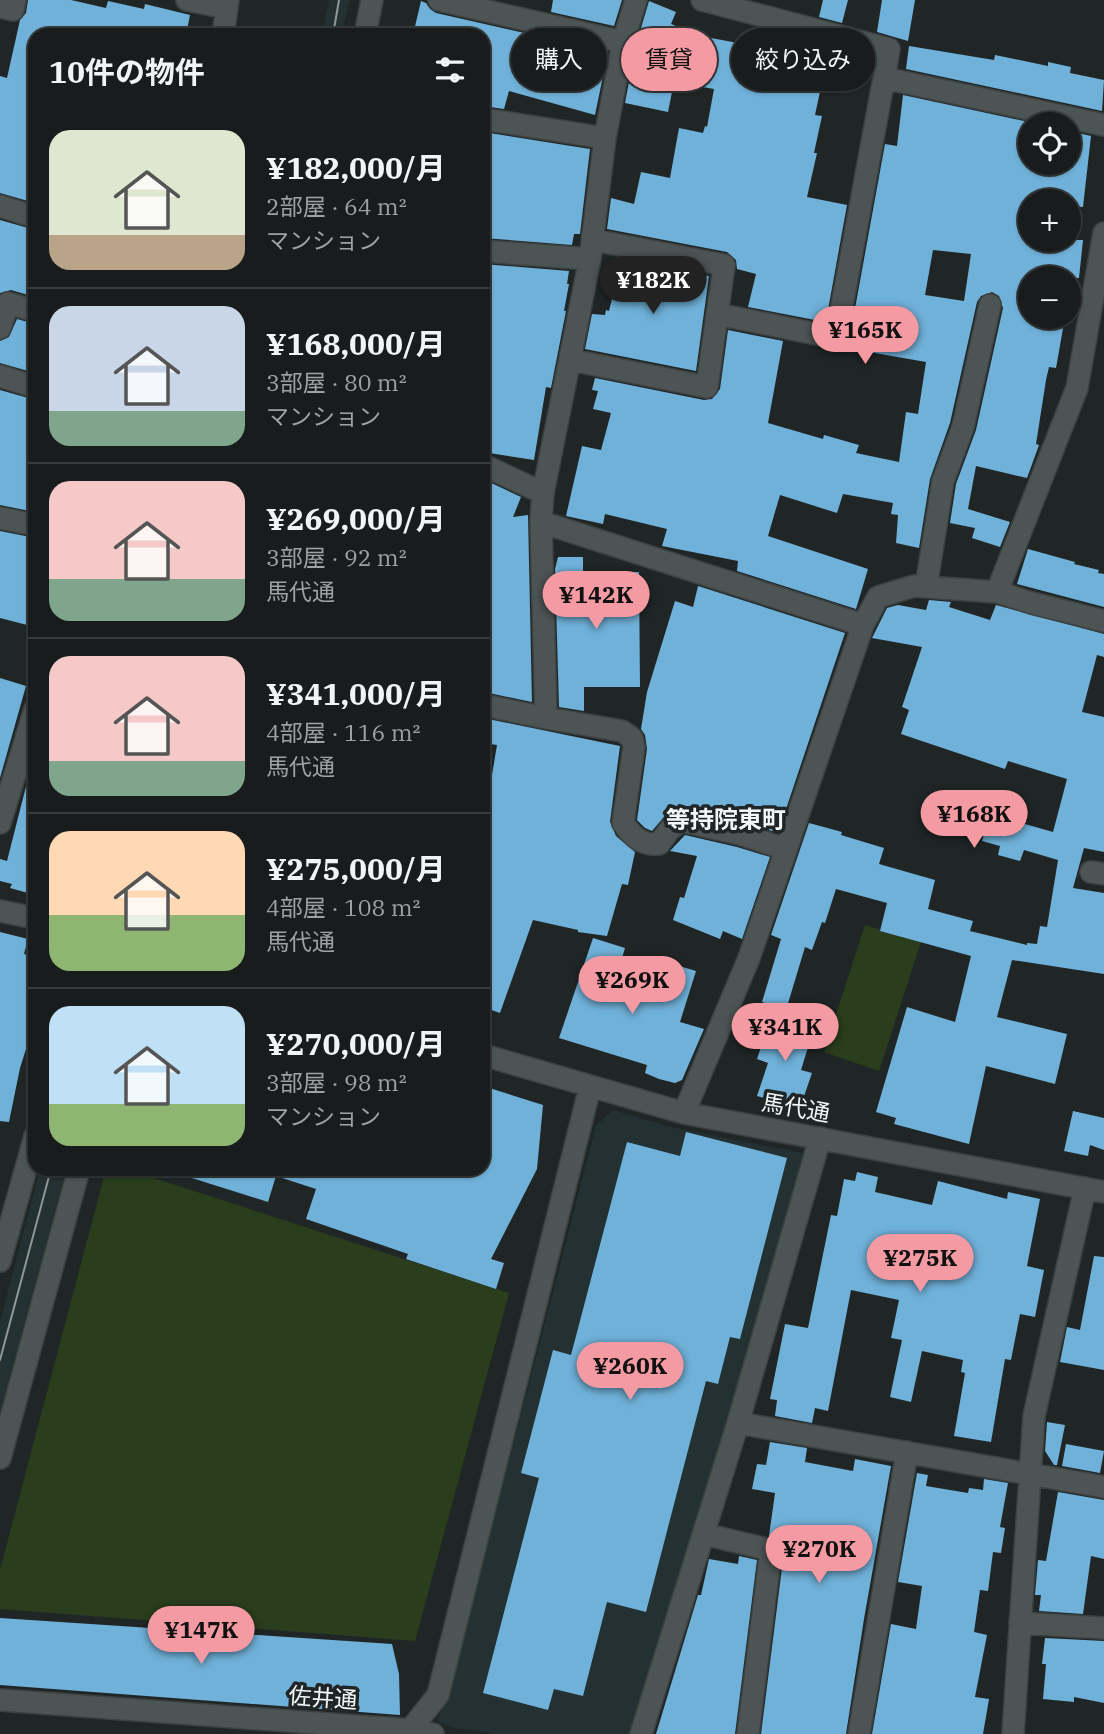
<!DOCTYPE html>
<html lang="ja">
<meta charset="utf-8">
<style>
:root{--surface:#181c1c;--page:#252929;--text:#f1f3f6;--muted:#9fa1a3;--line:#363a3b;--accent:#f49aa2}
body{margin:0;font-family:"IBM Plex Serif","Noto Sans JP",serif;background:var(--page);color:var(--text);height:100vh;display:flex;flex-direction:column;font-size:26px;white-space:nowrap}
*{box-sizing:border-box;margin:0}
p{font-size:23px;color:var(--muted)}
.icon{flex:none;width:38px;height:38px;fill:none;stroke:currentColor;stroke-width:2;stroke-linecap:round;stroke-linejoin:round}
.map{position:relative;flex:1;overflow:hidden}
.panel{position:absolute;left:28px;top:28px;width:462px;height:1148px;display:flex;flex-direction:column;background:var(--surface);border-radius:21px;box-shadow:0 2px 5px #0004,0 0 0 2px var(--line)}
.panel>*{flex:none}
.banner{position:absolute;left:511px;top:28px;width:486px;height:63px;display:flex;gap:14px}
.controls{position:absolute;left:1018px;top:112px;display:grid;gap:14px}
.controls a{display:grid;place-items:center;width:63px;height:63px;border-radius:50%;background:var(--surface);box-shadow:0 2px 5px #0004,0 0 0 2px var(--line);font-size:35px}
.price{position:absolute;translate:-50% -60px;padding:0 16px;border-radius:24px;background:var(--accent);color:#111;font-size:23px;line-height:46px;filter:drop-shadow(0 2px 4px #0008)}
.price::after{content:'';position:absolute;left:50%;top:42px;width:21px;height:16px;margin-left:-10px;background:inherit;clip-path:polygon(0 0,100% 0,50% 100%)}
.price.selected{background:#222;color:#fff}
ul{padding:0;list-style:none}
li{display:flex;align-items:center;gap:21px;height:175px;padding:0 21px}
li+li{border-top:2px solid var(--line)}
li span{display:grid;place-items:center;flex:none;width:196px;height:140px;border-radius:21px;color:#555}
li>.icon{margin-inline-start:auto}
span .icon{width:84px;height:84px;fill:#fffc;stroke-width:1}
li b{font-size:30px}
h2{display:flex;justify-content:space-between;align-items:center;height:84px;padding:0 21px;font-size:30px}
.tag{padding:0 24px;border-radius:32px;background:var(--surface);box-shadow:0 2px 5px #0004,0 0 0 2px var(--line);font-size:24px;line-height:63px}
.tag.selected{background:var(--accent);color:#111}
.map>svg:first-child{display:block}
</style>
<div class="map">
<svg width="1104" height="1734" viewBox="0 0 1104 1734">
<rect width="100%" height="100%" fill="#202626"/>
<!-- built -->
<path fill="#233132" d="M329,0h21l-9,35h-19z
M613,1110l57,17 138,27 -176,580h-137l-45,-7 -13,-6 11,-24 148,-571z
M40,1169h26l-66,243v-90z"/>
<!-- green -->
<path fill="#2a3e1d" d="M865,925l56,17 -42,129 -55,-19z
M106,1169h20l383,124 -94,348 -415,-32v-39z"/>
<!-- building -->
<path fill="#70b1d9" fill-rule="evenodd" d="M28,0h43l35,8 2,-7 36,8 1,-5 45,11 -4,20h-151v168l-35,-10v-117l7,2 13,-58 6,-7z
M553,0h69l-8,26 -63,-14z
M823,0h25l-6,23 -23,-6z
M882,0h33l-7,41 -31,-9z
M421,1l5,2 4,6 6,4 172,39 -13,63 -86,-24 -5,18 -21,-3v-71h-70z
M649,1l27,11 -5,12 29,12 66,12 -2,9 43,9 5,-24 24,7 -6,21 -5,-2 -10,47 7,1 -8,37h3l-10,44 40,8 -19,105 -5,-1 -3,12 -72,-14 8,-33 -19,-5 -1,-9 -9,-8 -120,-23 4,-31 23,6 7,-32 29,6 9,-50 24,5 2,-7 2,1 7,-38 -40,-7 -6,30 -43,-9 11,-58z
M909,46l85,14 1,-5 53,11v-4l23,5 -1,6 34,7 -2,31 -196,-42z
M903,95l135,29h-7v39h38v-32l22,5 -8,71 -14,-1v-5h-38v39h52l-4,38h-48v39h34l-9,51 -7,-1 -3,13 -10,64 3,1 -12,33 -51,-12 -8,43 42,13 -10,25 -28,-9 3,-10 -25,-5 6,-39 20,-54 27,-122 -4,-12 -7,-4 -11,4 -4,6 -27,121 -20,56 -11,69 -23,-5 2,-28 -7,-1 2,-11 -50,-9 -6,19 -57,-18 -12,41 100,33 -12,40 -119,-38 1,-10 -76,-15 5,-17 -62,-15 -2,10 -37,-8 16,-70 19,4 10,-37 -18,-4 5,-18 -6,-1 3,-12 109,22 8,-1 8,-10 8,-59 55,11 -15,82 55,16 1,-4 35,10 -3,8 43,9 7,-50 12,2 8,-52 -63,-11 6,-34 -15,-3 31,-170 12,2zM933,250l38,4 -7,47 -39,-6z
M483,132l107,17 -10,85h-6l-2,11 -89,-7v-50l4,-22h-4z
M0,220l35,10v67l-24,-7 -11,3z
M619,258l90,18 -13,95 -111,-22 7,-35 13,1 1,-5 3,1 11,-44 -3,-1z
M483,264l86,7 -2,13h2l-5,27h2l-15,77 -5,-1 -12,73 -51,-8z
M17,319l18,5v49l-35,-10v-22l9,-4z
M0,390l35,10v112l-35,-7z
M489,482l32,15 -8,20 15,-2 4,187 -43,-9 1,-31h-5l4,-44 2,1 1,-62h-2l-5,-63z
M0,531l35,7v89l-35,-9z
M1028,549l47,13 -1,2 25,6 -1,3 6,1v33l-87,-23z
M558,557h25v16l56,-1 1,115h-56v24l-25,-4 -4,-138z
M698,586l147,47 -67,200 -35,-12 -59,-13 -9,2 -12,8 -11,13 -7,-3 -8,-8 10,-71 -2,-14 -4,-6 6,-37 28,-91 18,6z
M929,600l22,2 -2,5 41,13 6,-15 108,29v23l-7,-2 -15,57 22,5v135l-20,-4 -11,40 31,5v81l-92,-14 -15,57 70,17 -12,50 -69,-18 -17,78 -75,-20 2,-6 -20,-6 31,-105 48,15 16,-66 -91,-25 7,-28 -51,-14 -11,34 -3,-1 -10,28 -7,-3 -19,63 -24,-8 19,-63 -10,-4 38,-112 33,9 -1,3 43,13 -5,16 56,16 -7,29 45,12 -3,10 57,14v-2l10,1 3,-18 7,1 11,-67 -34,-10 -4,11 -22,-6 2,-9 -18,-5 8,-27 63,18 14,-53 -59,-18 -3,8 -104,-35 8,-24 -7,-3 20,-60 -50,-9 15,-30 11,-3 28,5z
M0,678l26,8 -26,92z
M483,718l137,28 -10,76 6,14 19,16 -7,33 -6,-1 -15,52 -29,-4v-2l-45,-10 -33,93 -17,-6v-178l14,-84 -14,-2z
M32,763l3,1v131l-25,-7 2,-4 -12,-3v-22l7,2z
M685,835l52,12 33,10 -28,82 -19,-8 -3,8 -47,-19 7,-23 4,1 13,-42 -27,-5z
M0,932l28,7 -4,15 11,3v28l-9,40 7,2 -13,41 -11,54 -9,-1z
M593,938l32,10 -9,31 51,14 9,-28 20,6 -16,51 24,7 -22,51 -7,3 -16,-4 -14,-6 2,-8 -88,-27z
M771,1017l42,14 -12,39 11,3 -12,35 -43,-12 11,-33 -11,-4z
M483,1086l60,19 -6,64 -46,90 13,4 -8,26 -90,-30 2,-5 -102,-35 10,-30 -40,-13 -8,26 -92,-29 1,-4h306z
M1073,1111l31,7v32l-14,-5 -2,11 -24,-5z
M686,1132l101,26 -47,181 -10,-2 -12,47 -12,-3 -60,231 -39,-10 -24,94 -29,-7 -6,21 -65,-17 56,-215 -18,-5 32,-123 18,5 56,-213 53,14z
M857,1172l21,5 -3,15 57,13 6,-24 69,18 1,-7 32,7 -13,67 17,4 -9,47 -15,-3 -9,46 -6,-1 -14,83 -37,-6 11,-63 -4,-1 2,-12 -41,-9 -11,51 -21,-5 12,-57 -11,-2 8,-38 -48,-10 -23,121 -13,-3 -3,15 -37,-7 2,-16 -7,-1 15,-75 23,4 23,-113 6,1 7,-37 11,2z
M1094,1256l10,1v113l-44,-8 7,-35 13,3z
M1047,1422l18,3 -8,40h-3l-9,-14z
M770,1442l37,6 -2,14 48,9 2,-12 36,7 -27,153 -18,115h-85l23,-182 -4,-11 -11,-5 6,-43 -23,-4 5,-25 9,1z
M1066,1444l38,7 -4,22 -38,-7z
M917,1473l11,2 -2,11 42,7 1,-5 14,2 1,-11 24,4 -8,44 5,1 -4,25 -8,-1 -5,39 -8,-1 -6,42 13,3 -12,62 14,2 -6,35h-111l19,-110 25,5 6,-43 -24,-4z
M1058,1492l46,8v59l-13,-3 -8,58 -44,-3 2,-16h-6l3,-35 8,1z
M739,1556l18,4 -22,174h-79l42,-139h3l8,-36 29,5z
M0,1618l392,26 7,30 1,41 -400,-30z
M1045,1638l59,3v62l-30,-6v5l-31,-3 3,-35h-4z"/>
<g fill="none" stroke-linecap="round" stroke-linejoin="round">
<!-- minor casing -->
<g stroke="#3c4242" stroke-width="24">
<path id="minor" d="M187,0l40,8
M439,0l184,42
M702,0l187,49 -5,29 220,47
M0,7l13,3 2,-10
M223,35l5,-35
M365,35l7,-35
M483,119l122,19
M0,206l35,11
M483,251l107,8
M717,314l119,24 48,-260
M0,328l8,-25 27,8
M571,360l136,27 17,-122 -131,-25
M0,376l35,11
M483,465l60,28
M0,518l35,7
M541,522l322,103
M926,587l17,-106 20,-54 27,-122
M997,592l35,11 72,18
M483,705l63,13 76,13 10,7 2,9 -11,76c9,13 19,23 36,21l11,-15 12,-8 58,13 46,15
M546,718l-5,-196 2,-29 47,-234 15,-121 18,-96 13,-42
M0,823l35,-114
M1091,872l13,2
M0,911l35,7
M483,1055l201,58 420,79
M684,1113l65,-155 114,-333 15,-28 36,-11 83,6 80,-204 27,-155
M0,1261l35,-125
M738,1423l366,64
M0,1458l79,-289
M704,1534l67,16 -23,184
M1020,1623l84,5
M0,1700l411,30 22,4
M407,1734l31,-39 152,-608
M641,1734l97,-311 82,-285
M859,1734l48,-282
M1013,1734l21,-318 51,-228"/>
</g>
<!-- minor -->
<use href="#minor" stroke="#4d5454" stroke-width="21"/>
<!-- tram -->
<path stroke="#919696" stroke-width="2" d="M333,35l6,-35
M0,1360l51,-191"/>
</g>
<g text-anchor="middle" dominant-baseline="central" stroke-width="7" stroke-linejoin="round" paint-order="stroke">
<!-- street labels -->
<g font-size="23" fill="#f2f6f6" stroke="#202626">
<text transform="translate(796 1107) rotate(10)">馬代通</text>
<text transform="translate(323 1697) rotate(4)">佐井通</text>
</g>
<!-- neighbourhood labels -->
<g font-size="24" font-weight="bold" fill="#f2f6f6" stroke="#202626">
<text x="726" y="819">等持院東町</text>
</g>
</g>
</svg>
<div class="controls">
<a><svg class="icon" aria-label="locate" viewBox="0 0 24 24"><circle cx="12" cy="12" r="6"/><path d="M12 2v4M12 18v4M2 12h4M18 12h4"/></svg></a>
<a>+</a>
<a>−</a>
</div>
<b class="price selected" style="left:653px;top:316px">¥182K</b>
<b class="price" style="left:865px;top:366px">¥165K</b>
<b class="price" style="left:596px;top:631px">¥142K</b>
<b class="price" style="left:974px;top:850px">¥168K</b>
<b class="price" style="left:632px;top:1016px">¥269K</b>
<b class="price" style="left:785px;top:1063px">¥341K</b>
<b class="price" style="left:920px;top:1294px">¥275K</b>
<b class="price" style="left:630px;top:1402px">¥260K</b>
<b class="price" style="left:819px;top:1585px">¥270K</b>
<b class="price" style="left:201px;top:1666px">¥147K</b>
<div class="banner">
<a class="tag">購入</a>
<a class="tag selected">賃貸</a>
<a class="tag">絞り込み</a>
</div>
<section class="panel">
<h2>10件の物件<svg class="icon" aria-label="filters" viewBox="0 0 24 24"><path d="M4 7h16M4 17h16"/><circle cx="9" cy="7" r="2"/><circle cx="15" cy="17" r="2"/></svg></h2>
<ul>
<li><span style="background:linear-gradient(#dfe7d0 75%,#b9a48a 0)"><svg class="icon" aria-label="home" viewBox="0 0 24 24"><path d="M3 11l9-7 9 7M6 9v11h12V9"/></svg></span><div><b>¥182,000/月</b><p>2部屋 · 64 m²</p><p>マンション</p></div></li>
<li><span style="background:linear-gradient(#c9d6e8 75%,#7fa58c 0)"><svg class="icon" aria-label="home" viewBox="0 0 24 24"><path d="M3 11l9-7 9 7M6 9v11h12V9"/></svg></span><div><b>¥168,000/月</b><p>3部屋 · 80 m²</p><p>マンション</p></div></li>
<li><span style="background:linear-gradient(#f6c9c9 70%,#7fa58c 0)"><svg class="icon" aria-label="home" viewBox="0 0 24 24"><path d="M3 11l9-7 9 7M6 9v11h12V9"/></svg></span><div><b>¥269,000/月</b><p>3部屋 · 92 m²</p><p>馬代通</p></div></li>
<li><span style="background:linear-gradient(#f6c9c9 75%,#7fa58c 0)"><svg class="icon" aria-label="home" viewBox="0 0 24 24"><path d="M3 11l9-7 9 7M6 9v11h12V9"/></svg></span><div><b>¥341,000/月</b><p>4部屋 · 116 m²</p><p>馬代通</p></div></li>
<li><span style="background:linear-gradient(#ffd9b3 60%,#8fb573 0)"><svg class="icon" aria-label="home" viewBox="0 0 24 24"><path d="M3 11l9-7 9 7M6 9v11h12V9"/></svg></span><div><b>¥275,000/月</b><p>4部屋 · 108 m²</p><p>馬代通</p></div></li>
<li><span style="background:linear-gradient(#bfe0f5 70%,#8fb573 0)"><svg class="icon" aria-label="home" viewBox="0 0 24 24"><path d="M3 11l9-7 9 7M6 9v11h12V9"/></svg></span><div><b>¥270,000/月</b><p>3部屋 · 98 m²</p><p>マンション</p></div></li>
</ul>
</section>
</div>
